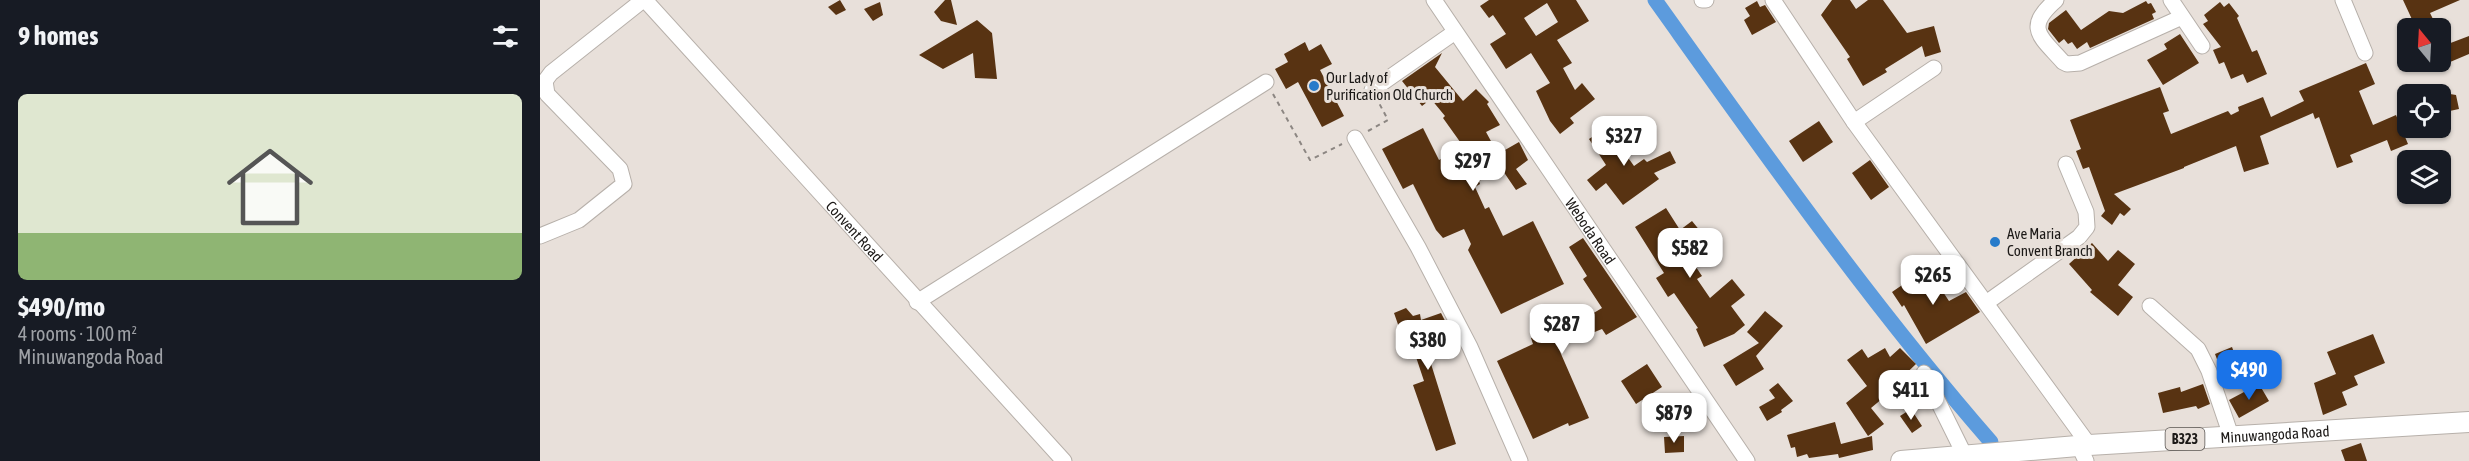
<!DOCTYPE html>
<meta charset="utf-8">
<style>
:root{--surface:#171b24;--page:#242831;--text:#f1f3f6;--muted:#9ea1a6;--line:#363941;--accent:#1a73e8}
body{margin:0;font-family:"Asap Condensed",sans-serif;background:var(--page);color:var(--text);height:100vh;display:flex;flex-direction:column;font-size:22px;white-space:nowrap}
*{box-sizing:border-box;margin:0}
p{font-size:20px;color:var(--muted)}
.icon{flex:none;width:33px;height:33px;fill:none;stroke:currentColor;stroke-width:2;stroke-linecap:round;stroke-linejoin:round}
.map{position:relative;flex:1;overflow:hidden}
.details{display:flex;flex-direction:column;background:var(--surface);width:540px}
.details>*{flex:none}
.needle{width:39px;rotate:342deg}
.buttons{position:absolute;left:1857px;top:18px;display:grid;gap:12px}
.buttons a{display:grid;place-items:center;width:54px;height:54px;border-radius:9px;background:var(--surface);box-shadow:0 2px 4px #0004;font-size:30px}
.price{position:absolute;translate:-50% -51px;padding:0 14px;border-radius:12px;background:#fff;color:#222;font-size:20px;line-height:39px;filter:drop-shadow(0 2px 3px #0008)}
.price::after{content:'';position:absolute;left:50%;top:36px;width:18px;height:14px;margin-left:-9px;background:inherit;clip-path:polygon(0 0,100% 0,50% 100%)}
.price.current{background:var(--accent);color:#fff}
ul{padding:0;list-style:none}
li{display:grid;align-content:center;gap:12px;height:318px;padding:0 18px}
li+li{border-top:2px solid var(--line)}
li span{display:grid;place-items:center;height:186px;border-radius:9px;color:#555}
li>.icon{margin-inline-start:auto}
span .icon{width:108px;height:108px;fill:#fffc;stroke-width:1}
li b{font-size:26px}
h2{display:flex;justify-content:space-between;align-items:center;height:72px;padding:0 18px;font-size:26px}
main{display:flex;flex:1;min-height:0}
.map>svg:first-child{display:block}
</style>
<main>
<section class="details">
<h2>9 homes<svg class="icon" aria-label="filters" viewBox="0 0 24 24"><path d="M4 7h16M4 17h16"/><circle cx="9" cy="7" r="2"/><circle cx="15" cy="17" r="2"/></svg></h2>
<ul>
<li><span style="background:linear-gradient(#dfe7d0 75%,#8fb573 0)"><svg class="icon" aria-label="home" viewBox="0 0 24 24"><path d="M3 11l9-7 9 7M6 9v11h12V9"/></svg></span><div><b>$490/mo</b><p>4 rooms · 100 m²</p><p>Minuwangoda Road</p></div></li>
</ul>
</section>
<div class="map">
<svg width="1929" height="461" viewBox="0 0 1929 461">
<rect width="100%" height="100%" fill="#e8e0da"/>
<g fill="none" stroke-linecap="round" stroke-linejoin="round">
<!-- canal -->
<path stroke="#5c9bdd" stroke-width="15" d="M1115,0c108,151 214,302 336,442"/>
</g>
<!-- building -->
<path fill="#583312" fill-rule="evenodd" d="M300,0l6,10 -10,5 -8,-8z
M405,0h6l6,25 -16,-4 -7,-9z
M949,0h87l13,21 -32,19 15,23 -9,5 12,22 7,-7 13,16 -25,19 4,5 -14,11 -10,-13 -14,-30 14,-8 -19,-30 -25,16 -16,-25 16,-10 -13,-19 -4,3 -9,-12zM1007,3l11,19 -22,14 -12,-18z
M1292,0h18l6,9 12,-9h15l24,33 27,-7 7,26 -16,5 -3,-11 -37,23 2,3 -24,14 -16,-27 3,-2 -29,-42z
M1863,0h57l-30,13 6,12 -8,3h-12z
M1217,1l3,6 5,-2 11,17 -24,13 -8,-15 6,-4 -5,-8z
M1606,1l2,3 3,-1 5,9 -4,2 2,5 -64,29 -3,-6 -10,7 -5,-7 -4,2 -4,-5 -5,4 -11,-14 1,-6 17,-13 15,20 28,-19 14,2z
M340,2l3,13 -10,6 -9,-12z
M1680,2l4,5 5,-4 10,13 -2,2 15,34 5,-2 10,24 -20,9 -4,-9 -12,5 -7,-17 -5,2 -6,-14 8,-3 -18,-23 5,-3 -4,-6z
M437,20l15,13 5,46 -22,-1 -2,-25 -30,16 -24,-14z
M1640,34l19,29 -36,22 -16,-25 20,-11 -3,-5z
M1929,36v18l-26,11 -3,-18z
M765,42l4,9 12,-7 11,20 -12,6 24,46 -22,11 -24,-45 -12,7 -11,-20 13,-7 -4,-8z
M902,53l-7,14 28,34 13,-12 13,13 -2,2 13,21 -14,7 12,22 21,-12 9,18 -12,9 11,15 -11,6 -15,-22 -22,13 1,3 -5,3 10,22 4,-2 14,29 30,-15 31,63 -63,30 -33,-64 3,-6 -7,-15 -21,9 -7,-8 -23,-46 -10,5 -21,-40 41,-21 16,32 24,-14 -20,-28 2,-2 -14,-17 -9,7 -20,-25z
M1826,63l9,21 -16,7 14,34 23,-10 12,29 -17,7 -4,-11 -37,15 3,7 -16,6 -18,-51 -4,2 -2,-6 -53,23 9,28 -25,8 -8,-26 -52,21v1l-70,26 17,15 -7,7 -4,-3 -8,12 -11,-9 4,-5 -16,-44 -6,2 -7,-18 5,-2 -11,-29 90,-33 9,24 -6,2 8,21 57,-23 3,4 8,-4 -1,-4 25,-10 8,20 33,-16 -5,-10z
M1910,94l6,1 3,14 -19,4v-17z
M1279,121l14,21 -30,20 -14,-21z
M1073,123l12,19 -6,3 15,21 10,-7 3,3 23,-11 6,12 -22,10 5,6 -36,26 -17,-22 -10,8 -9,-11 19,-15 -17,-26z
M1330,160l19,27 -18,13 -19,-27z
M1126,208l14,22 12,-9 9,11 -19,14 20,30 -5,3 13,19 22,-19 13,16 -14,11 14,19 -11,9 -30,13 -8,-18 2,-1 -24,-35 -6,4 -12,-19 8,-5 -29,-46z
M1043,238l54,79 -31,18 -4,-6 -44,18 31,71 -20,8 -1,-3 -35,16 -36,-78 36,-17 -2,-6 56,-21 15,-9 -19,-29 4,-3 -18,-29z
M1552,243l16,18 10,-11 17,14 -17,21 15,12 -15,19 -28,-24 2,-2 -23,-26z
M1387,268l22,33 17,-9 14,20 -54,32 -22,-39 -2,2 -10,-15z
M866,308l7,8 7,-2 1,6 20,-7 14,27 -28,11 29,93 -20,7 -23,-66 11,-4 -11,-33 -6,2 -13,-37z
M1225,311l18,15 -27,30 8,13 -28,17 -13,-21 36,-22 -12,-11z
M1833,334l12,29 -31,13 4,9 -16,7 5,13 -24,10 -9,-32 22,-9 -9,-22z
M1692,347l8,22 -17,6 -8,-21z
M1345,348l5,9 10,-9 16,16 -23,22 2,2 -24,20 13,16 -16,12 -22,-33 21,-17 -20,-26 15,-11 6,9z
M1107,364l15,23 -26,17 -15,-23z
M1238,383l15,18 -12,9 1,2 -15,9 -8,-14 16,-9 -6,-8z
M1663,384l7,20 -12,5 -2,-3 -33,7 -5,-20 22,-6 1,5z
M1719,384l10,17 -30,17 -10,-18z
M1371,409l11,17 -10,7 -12,-17z
M1295,422l6,22 31,-8 1,14 -34,8 -1,-4 -29,4 -2,-4 -10,3 -2,-10 -4,1 -4,-13z
M1144,436v16l-19,1 -1,-16z
M1821,443l6,18h-22l-4,-11z"/>
<g fill="none" stroke-linecap="round" stroke-linejoin="round">
<!-- minor casing -->
<g stroke="#b7b0aa" stroke-width="17">
<g id="minor">
<path id="s1" d="M105,0l419,461"/>
<path id="s2" d="M894,0l313,461"/>
<path d="M1162,0h4"/>
<path d="M1233,0l81,122 235,323"/>
<path d="M1516,0c-32,28 -16,36 7,62l4,2 13,-1 102,-46"/>
<path d="M1631,0l31,46"/>
<path d="M1803,0l22,53"/>
<path d="M832,90l83,-58"/>
<path d="M1314,122l80,-54"/>
<path d="M815,138l63,109 52,100 50,114"/>
<path d="M0,236l39,-16 45,-36 -4,-15 -73,-75 -2,-13 6,-8 92,-73"/>
<path d="M377,302l349,-220"/>
<path d="M1446,303l93,-66 8,-10 -1,-15 -20,-48"/>
<path d="M1610,306l48,43 11,22 22,65"/>
<path d="M1384,373l41,83"/>
<path d="M1539,446l7,15"/>
</g>
</g>
<!-- major casing -->
<g stroke="#b7b0aa" stroke-width="22">
<g id="major">
<path id="s3" d="M1361,461l188,-16 380,-23"/>
</g>
</g>
<!-- path -->
<path stroke="#8c8682" stroke-width="2" stroke-dasharray="4.5 4.5" stroke-linecap="butt" d="M733,94l37,66 32,-16
M828,131l20,-11 -9,-17"/>
<!-- minor -->
<use href="#minor" stroke="#fff" stroke-width="15"/>
<!-- major -->
<use href="#major" stroke="#fff" stroke-width="20"/>
</g>
<!-- markers -->
<g fill="#277bca" stroke="#e8e0da" stroke-width="2">
<circle cx="774" cy="86" r="6"/>
<circle cx="1455" cy="242" r="6"/>
</g>
<g text-anchor="middle" dominant-baseline="central" stroke-width="6" stroke-linejoin="round" paint-order="stroke">
<!-- shield labels -->
<rect fill="#e8e0da" stroke="#595552" stroke-width="1.5" x="1625.5" y="428" width="39" height="22" rx="4.5"/>
<g font-size="14" font-weight="bold" fill="#1c1917">
<text x="1645" y="439">B323</text>
</g>
<!-- poi labels -->
<g font-size="15" fill="#1c1917" stroke="#e8e0da" text-anchor="start">
<text x="786" y="77">Our Lady of<tspan x="786" dy="17">Purification Old Church</tspan></text>
<text x="1467" y="233">Ave Maria<tspan x="1467" dy="17">Convent Branch</tspan></text>
</g>
<!-- street labels -->
<g font-size="15" fill="#1c1917" stroke="#e8e0da">
<text stroke="none"><textPath href="#s1" startOffset="312">Convent Road</textPath></text>
<text stroke="none"><textPath href="#s2" startOffset="279">Weboda Road</textPath></text>
<text stroke="none"><textPath href="#s3" startOffset="375">Minuwangoda Road</textPath></text>
</g>
</g>
</svg>
<div class="buttons">
<a><svg class="needle" viewBox="-14 -14 28 28"><path d="M0-13l5 13h-10z" fill="#e53935"/><path d="M0 13l5-13h-10z" fill="#9ea1a6"/></svg></a>
<a><svg class="icon" aria-label="locate" viewBox="0 0 24 24"><circle cx="12" cy="12" r="6"/><path d="M12 2v4M12 18v4M2 12h4M18 12h4"/></svg></a>
<a><svg class="icon" aria-label="layers" viewBox="0 0 24 24"><path d="M12 4l9 5-9 5-9-5zM3 14l9 5 9-5"/></svg></a>
</div>
<b class="price" style="left:1084px;top:167px">$327</b>
<b class="price" style="left:933px;top:192px">$297</b>
<b class="price" style="left:1150px;top:279px">$582</b>
<b class="price" style="left:1393px;top:306px">$265</b>
<b class="price" style="left:1022px;top:355px">$287</b>
<b class="price" style="left:888px;top:371px">$380</b>
<b class="price current" style="left:1709px;top:401px">$490</b>
<b class="price" style="left:1371px;top:421px">$411</b>
<b class="price" style="left:1134px;top:444px">$879</b>
</div>
</main>
